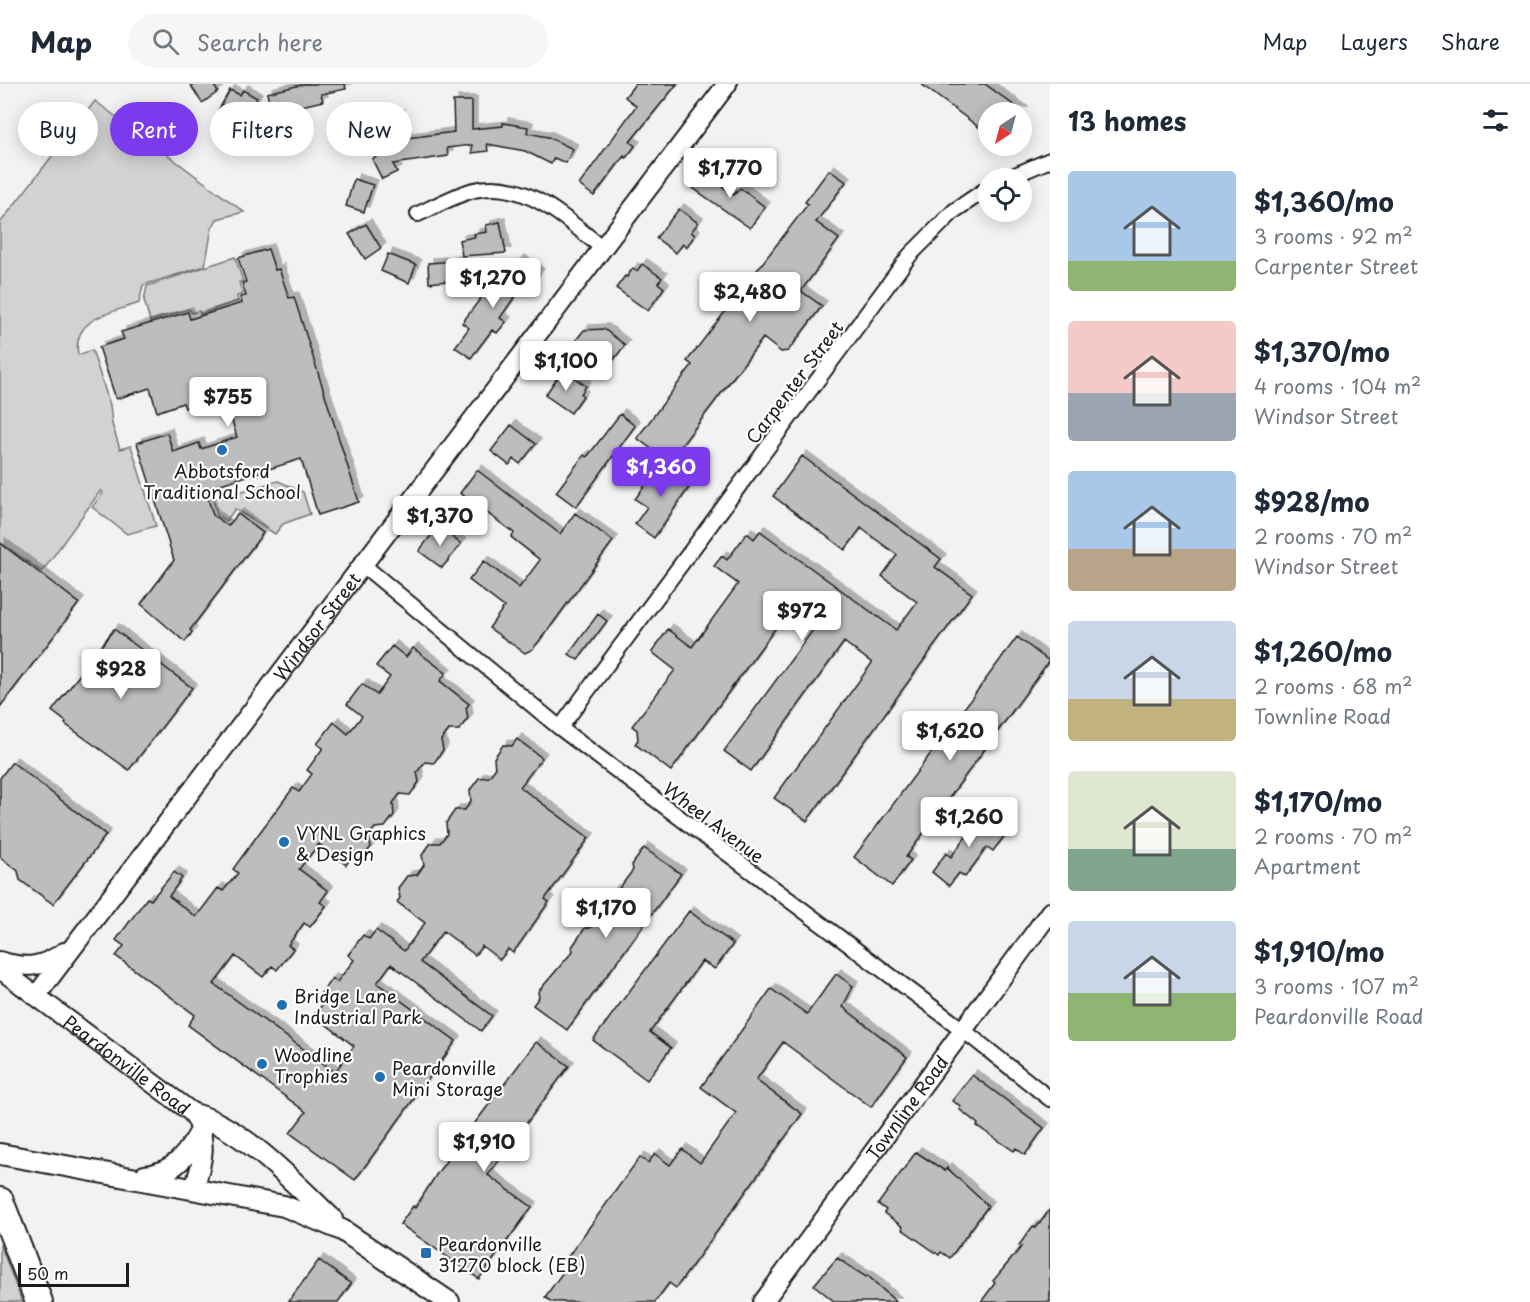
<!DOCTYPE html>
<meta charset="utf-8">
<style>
:root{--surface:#fff;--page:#f6f6f7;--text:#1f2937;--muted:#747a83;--line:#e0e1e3;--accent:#7c3aed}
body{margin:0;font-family:"Playpen Sans",sans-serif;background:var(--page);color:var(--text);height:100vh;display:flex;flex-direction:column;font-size:22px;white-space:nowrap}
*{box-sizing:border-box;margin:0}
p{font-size:20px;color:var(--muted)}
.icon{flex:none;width:33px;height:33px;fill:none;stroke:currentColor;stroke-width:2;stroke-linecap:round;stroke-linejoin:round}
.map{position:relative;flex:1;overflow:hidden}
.panel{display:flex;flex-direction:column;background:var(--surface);width:480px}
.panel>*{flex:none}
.top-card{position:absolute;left:18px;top:18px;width:570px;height:54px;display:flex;gap:12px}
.needle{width:39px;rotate:216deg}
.fabs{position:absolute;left:978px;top:18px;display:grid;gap:12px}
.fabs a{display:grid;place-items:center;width:54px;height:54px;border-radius:50%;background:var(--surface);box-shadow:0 3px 15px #0003;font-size:30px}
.scale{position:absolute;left:18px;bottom:15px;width:111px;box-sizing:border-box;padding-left:6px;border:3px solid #1c1c1c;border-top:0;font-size:16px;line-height:21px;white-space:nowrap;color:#1c1c1c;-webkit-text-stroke:4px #fff;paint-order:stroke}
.price{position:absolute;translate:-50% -51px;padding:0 14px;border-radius:6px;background:#fff;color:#222;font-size:20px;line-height:39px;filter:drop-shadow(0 2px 3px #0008)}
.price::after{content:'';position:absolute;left:50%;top:36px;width:18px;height:14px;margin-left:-9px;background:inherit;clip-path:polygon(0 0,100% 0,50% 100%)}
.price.current{background:var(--accent);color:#fff}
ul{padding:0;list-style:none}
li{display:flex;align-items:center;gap:18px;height:150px;padding:0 18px}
li span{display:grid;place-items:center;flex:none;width:168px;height:120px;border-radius:6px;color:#555}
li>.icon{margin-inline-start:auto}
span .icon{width:72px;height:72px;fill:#fffc;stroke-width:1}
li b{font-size:26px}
h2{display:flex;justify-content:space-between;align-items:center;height:72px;padding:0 18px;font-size:26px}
.pill{padding:0 21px;border-radius:27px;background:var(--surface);box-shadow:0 3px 15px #0003;font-size:21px;line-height:54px}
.pill.current{background:var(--accent);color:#fff}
header{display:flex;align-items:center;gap:36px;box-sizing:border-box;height:84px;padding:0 30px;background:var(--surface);border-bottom:2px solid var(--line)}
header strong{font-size:28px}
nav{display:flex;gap:33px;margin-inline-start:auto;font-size:21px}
.search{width:420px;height:54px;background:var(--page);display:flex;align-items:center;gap:15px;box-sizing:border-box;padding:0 21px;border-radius:33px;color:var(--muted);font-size:22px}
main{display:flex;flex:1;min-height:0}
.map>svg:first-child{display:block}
</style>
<header>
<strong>Map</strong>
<div class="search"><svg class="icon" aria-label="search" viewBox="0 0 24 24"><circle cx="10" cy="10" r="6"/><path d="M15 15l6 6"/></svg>Search here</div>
<nav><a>Map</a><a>Layers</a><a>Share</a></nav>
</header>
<main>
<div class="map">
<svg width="1050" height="1218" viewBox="0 0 1050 1218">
<defs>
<filter id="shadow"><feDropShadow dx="5" dy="-5" stdDeviation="0" flood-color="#0004"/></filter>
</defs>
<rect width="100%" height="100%" fill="#f2f2f2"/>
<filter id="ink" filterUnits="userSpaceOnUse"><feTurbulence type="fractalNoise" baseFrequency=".0167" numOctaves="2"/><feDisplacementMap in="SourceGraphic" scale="12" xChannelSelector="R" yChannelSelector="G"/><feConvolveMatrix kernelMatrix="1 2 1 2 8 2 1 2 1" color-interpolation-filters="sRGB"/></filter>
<g filter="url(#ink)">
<!-- green -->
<path fill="#d2d2d2" stroke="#777" stroke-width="1.5" d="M95,17l149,111 -27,7 -5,9 -7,38 -62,19 -4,18c-28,10 -67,14 -61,52l14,-5 18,55 2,19 8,25 11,-3 25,80 -29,8 -35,-27 11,-14 -2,-3 -59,82 -42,-30v-319z
M235,173l8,24 -4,1 4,12 -6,2 1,5 -38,13 -1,-3 -7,2 -3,-4 -39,12 -6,-21 3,-14z
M278,397l25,11 7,22 -27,10 -8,10 -40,-25 -9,12 -9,-6 -4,-16z
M0,1160l22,58h-22z"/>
<!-- building -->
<path fill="#bdbdbd" stroke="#1c1c1c" stroke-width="1.5" filter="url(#shadow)" d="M190,0h23l5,8 -16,11z
M305,0h40l1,5 -25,5 2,7 -22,5 1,3 -30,7 -5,-23z
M635,0h42l-47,58 5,4 -9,12 -2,-2 -30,40 -15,-11 57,-79 -11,-9z
M921,0h64l38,28h-35v22z
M230,6l10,5 3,-5 14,8 -13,26 -26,-13z
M453,17h19v28l31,-3v-3l25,4 -1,6 21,4 25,12 -7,14 -12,-5 -3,6 -26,-13 -38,-7 1,7 -16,2v-8l-25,3 1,8 -55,8 4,8 -15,7 -10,-20 14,-7 -11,-29 24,-9 8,24 47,-6z
M707,85l12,9 -2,4 17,13 6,-7 25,19 -15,21 -57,-40z
M829,86l17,12 -30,40 23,17 -38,52 21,15 -34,45 -7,1 -18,-14 -94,124 -32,-24 55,-73 -5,-4 121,-157 -3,-2z
M354,95l19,6 -9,27 -18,-6z
M679,125l19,14 -7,9 4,3 -8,12 -4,-3 -7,9 -20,-15z
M500,138l6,31 -44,3 -3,-16 16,-3 -1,-3 13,-2 -1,-7z
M366,140l15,24 -16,11 -16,-25z
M268,165l7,21 4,-1 10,29 5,-1 65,205 -41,13 -17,-56 -96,30 8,26 15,11 10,-12 25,19 -73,97 2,2 -7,10 -44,-38 33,-44 -37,-117 30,-10 6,19 26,-9 2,6 36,-12 -13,-41 -39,12 -2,-5 -26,9 -7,-24 -34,11 -17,-52 25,-8 -3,-7 67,-20 2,7 52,-16 -2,-6 6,-1 -4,-13 4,-1 -8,-24z
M388,170l28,11 -7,18 -28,-12z
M520,176l19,14 -10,12 -5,-3 -24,35 6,4 -9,11 -5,-3 -21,28 -16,-11 14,-19 -7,-5 24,-32 7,5z
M457,177l1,19 -29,3 -1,-20z
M642,180l20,14 -4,5 6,5 -16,23 -32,-23 9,-12 2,1 6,-9 4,3z
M604,245l21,16 -20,26 -30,-24 4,-5 -3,-2 8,-10z
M563,286l23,16 -5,8 2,2 -12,17 -26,-18z
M620,330l15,12 -59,81 -20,-15 28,-37 3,2z
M511,341l25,19 -16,20 -6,-5 -5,6 -18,-14z
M802,372l139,103 -6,8 37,27 -165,227 -33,-23 98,-135 -28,-21 -93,129 -27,-20 94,-128 -25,-19 -122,167 -36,-27 3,-4 -1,-10 -5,-4 43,-56 -23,-18 16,-23 24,18 46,-63 -24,-18 8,-10 5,4 20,-27 7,6 6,-8 136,99 21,-28 -35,-26 15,-21 -23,-17 -13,-10 -16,22 -72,-54z
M663,377l29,22 -38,55 -19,-14 12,-17 -12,-8z
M477,386l83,64 15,-21 38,28 -62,85 -18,23 -8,4 -36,-25 15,-21 -35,-27 15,-19 35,27 21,-28 -29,-23 3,-4 -54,-40z
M438,442l23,18 -19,24 -23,-17z
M0,459l79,60 -79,104z
M598,530l9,7 -29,39 -9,-6z
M114,545l78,59 -63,82 -64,-46 1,-2 -14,-11z
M1017,553l32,24 -143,196 5,3 -19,26 -38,-29z
M392,562l14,11 7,-9 33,25 -6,8 29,23 -3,4 2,10 -9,12h-10l-8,10 2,10 -9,13 -9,-1 -8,10 2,10 -9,13 -10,-1 -7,9 1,12 -9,12 -10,1 -7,8 3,11 -10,12 -10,-1 -5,7 -27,-21 -20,25 29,22 -8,11 6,4 -16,21 -6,-4 -16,22 5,4 -16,21 -5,-4 -9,11 -28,-21 -21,28 121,88 19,-26 -40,-31 8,-10 -6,-5 16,-22 5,4 17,-22 -6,-5 15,-20 6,4 7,-9 28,21 21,-28 -28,-21 3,-4 -2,-10 9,-12 10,-1 7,-10 -2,-10 9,-12h9l7,-9 -1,-11 9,-13h10l6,-9 -1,-11 9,-12 10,-1 6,-8 -1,-11 9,-13 9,1 5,-7 25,19 -22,29 69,51 -44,61 4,3 -36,51 -5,-4 -8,11 -18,-14 -7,9 -32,-24 -23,31 72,54 -11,15 -90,-67 -14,19 79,58 -101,139 -65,-47 16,-21 -118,-87 7,-10 -79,-59 8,-10 -8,-6 31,-42 4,2 23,-28 8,6 -13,18 27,21 22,-29 5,3 15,-18 -5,-4 24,-33 36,-48 6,4 13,-18 -5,-4 16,-22 -6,-4 17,-22 14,12 14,-18 -15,-12 15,-20 15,11 13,-18 -14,-11z
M12,678l94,73 -53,69 -33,-24 -2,-9 -18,-14v-79z
M973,726l33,24 -13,17 -6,-4 -22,30 -6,-4 -10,13 -17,-14 14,-19 5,4 17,-23 -8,-6z
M644,764l37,26 -114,156 -34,-25 6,-8 -1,-5 35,-41 -1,-4 13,-19h5l15,-21 -1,-4 9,-13h5l15,-20 -1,-5z
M689,827l44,33 -18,25 -13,-8 -52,71 21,16 -24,32 -54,-40z
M836,890l17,12 -10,21 64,50 -36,50 -88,-65 -27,38 46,34 -126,174 -7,-5 -14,19h-103l-7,-5 23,-32 -4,-3 76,-105 8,6 7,-9 15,11 12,-16 18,14 36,-50 -35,-26 70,-98 36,25z
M536,958l33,24 -81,109 44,32 -53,72 -79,-55 13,-18 2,2 23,-36z
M972,991l72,53 -19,27 -9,-7 -2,3 -37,-25 1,-2 -19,-15 2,-3 -9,-5z
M916,1068l29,19 2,-3 41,38 -38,52 -9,-6 -2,3 -37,-26 1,-2 -19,-14 2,-3 -8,-6z
M1050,1125v93h-69l14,-19 -2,-2 29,-35 -3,-1 14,-19 3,2z
M837,1174l29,19 1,-2 29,27h-61l-21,-17z
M319,1176l32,24 -13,18h-50z"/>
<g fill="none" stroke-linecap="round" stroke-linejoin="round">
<!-- minor casing -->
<g stroke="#1c1c1c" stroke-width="18">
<path id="minor" d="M1008,94l42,-18
M418,130c18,-8 37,-19 56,-24 51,-12 91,29 129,58
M363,481l197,163 403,302 87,69
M560,644l350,-473 44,-44 34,-23"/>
</g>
<!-- tertiary casing -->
<g stroke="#1c1c1c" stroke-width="22">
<g id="tertiary">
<path d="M0,877c26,8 41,7 64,-9"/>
<path id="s1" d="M0,885l194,145c14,26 9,48 0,74"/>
<path id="s2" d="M36,912l691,-912"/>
<path id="s3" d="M763,1218l287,-390"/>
</g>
</g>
<!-- secondary casing -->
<g stroke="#1c1c1c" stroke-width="24">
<path id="secondary" d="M194,1030c50,14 101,70 138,105
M0,1070l284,52 58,24 107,72
M145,1092c30,-3 43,-22 57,-47"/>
</g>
<!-- motorway casing -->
<g stroke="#1c1c1c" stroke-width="30">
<path id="motorway" d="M0,1117l39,101"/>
</g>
<!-- minor -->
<use href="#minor" stroke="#fff" stroke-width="14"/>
<!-- tertiary -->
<use href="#tertiary" stroke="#fff" stroke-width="18"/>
<!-- secondary -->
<use href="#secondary" stroke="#fff" stroke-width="20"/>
<!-- motorway -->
<use href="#motorway" stroke="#fff" stroke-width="26"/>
</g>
</g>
<!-- markers -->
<g fill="#1f6fb2" stroke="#fff" stroke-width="2">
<circle cx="222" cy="366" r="6"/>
<circle cx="284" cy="758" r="6"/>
<circle cx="282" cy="921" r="6"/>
<circle cx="262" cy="980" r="6"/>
<circle cx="380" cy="993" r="6"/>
<rect x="420" y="1163" width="12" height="12" rx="3"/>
</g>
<g text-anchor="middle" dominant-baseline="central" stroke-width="4.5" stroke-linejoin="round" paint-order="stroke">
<!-- street labels -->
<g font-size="18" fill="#1c1c1c" stroke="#fff">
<text transform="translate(794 298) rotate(-53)">Carpenter Street</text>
<text stroke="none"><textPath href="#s2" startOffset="464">Windsor Street</textPath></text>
<text transform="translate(714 738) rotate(37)">Wheel Avenue</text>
<text stroke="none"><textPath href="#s1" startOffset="159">Peardonville Road</textPath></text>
<text stroke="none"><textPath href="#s3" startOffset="242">Townline Road</textPath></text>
</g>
<!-- poi labels -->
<g font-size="18" fill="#1c1c1c" stroke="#fff" text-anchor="start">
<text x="222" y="386" text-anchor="middle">Abbotsford<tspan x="222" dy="21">Traditional School</tspan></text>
<text x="296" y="748">VYNL Graphics<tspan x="296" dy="21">&amp; Design</tspan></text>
<text x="294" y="911">Bridge Lane<tspan x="294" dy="21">Industrial Park</tspan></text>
<text x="274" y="970">Woodline<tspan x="274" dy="21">Trophies</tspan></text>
<text x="392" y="983">Peardonville<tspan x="392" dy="21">Mini Storage</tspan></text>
<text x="438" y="1159">Peardonville<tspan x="438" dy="21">31270 block (EB)</tspan></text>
</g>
</g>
</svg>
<div class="fabs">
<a><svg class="needle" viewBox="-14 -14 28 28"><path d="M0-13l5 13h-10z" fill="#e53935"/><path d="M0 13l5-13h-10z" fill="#747a83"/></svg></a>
<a><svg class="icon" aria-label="locate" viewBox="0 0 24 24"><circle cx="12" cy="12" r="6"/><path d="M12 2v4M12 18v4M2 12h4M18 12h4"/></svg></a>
</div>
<div class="scale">50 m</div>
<b class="price" style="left:730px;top:115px">$1,770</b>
<b class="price" style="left:493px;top:225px">$1,270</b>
<b class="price" style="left:750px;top:239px">$2,480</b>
<b class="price" style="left:566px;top:308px">$1,100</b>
<b class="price" style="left:228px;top:344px">$755</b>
<b class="price current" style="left:661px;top:414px">$1,360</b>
<b class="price" style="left:440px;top:463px">$1,370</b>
<b class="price" style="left:802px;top:558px">$972</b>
<b class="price" style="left:121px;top:616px">$928</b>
<b class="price" style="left:950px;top:678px">$1,620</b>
<b class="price" style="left:969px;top:764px">$1,260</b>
<b class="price" style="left:606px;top:855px">$1,170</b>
<b class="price" style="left:484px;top:1089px">$1,910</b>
<div class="top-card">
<a class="pill">Buy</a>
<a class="pill current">Rent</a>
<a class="pill">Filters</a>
<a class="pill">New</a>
</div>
</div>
<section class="panel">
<h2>13 homes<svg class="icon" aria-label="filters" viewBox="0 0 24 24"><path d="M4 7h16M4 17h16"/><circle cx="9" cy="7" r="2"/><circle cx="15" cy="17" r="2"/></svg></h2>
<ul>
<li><span style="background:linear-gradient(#a9c7e8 75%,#8fb573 0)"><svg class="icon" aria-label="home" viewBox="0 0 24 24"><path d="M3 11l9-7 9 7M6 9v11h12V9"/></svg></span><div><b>$1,360/mo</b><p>3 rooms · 92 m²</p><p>Carpenter Street</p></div></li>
<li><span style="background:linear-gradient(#f6c9c9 60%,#9aa5b1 0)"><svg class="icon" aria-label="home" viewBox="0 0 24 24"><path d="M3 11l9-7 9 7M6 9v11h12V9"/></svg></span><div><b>$1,370/mo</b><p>4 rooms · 104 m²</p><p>Windsor Street</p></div></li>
<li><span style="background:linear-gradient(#a9c7e8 65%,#b9a48a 0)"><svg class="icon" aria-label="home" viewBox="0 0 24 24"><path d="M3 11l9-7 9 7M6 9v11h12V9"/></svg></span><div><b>$928/mo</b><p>2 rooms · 70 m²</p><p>Windsor Street</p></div></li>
<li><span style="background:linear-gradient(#c9d6e8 65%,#c2b280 0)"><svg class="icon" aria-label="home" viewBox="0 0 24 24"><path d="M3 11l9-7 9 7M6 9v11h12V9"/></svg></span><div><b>$1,260/mo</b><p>2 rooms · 68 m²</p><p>Townline Road</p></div></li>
<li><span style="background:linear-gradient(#dfe7d0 65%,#7fa58c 0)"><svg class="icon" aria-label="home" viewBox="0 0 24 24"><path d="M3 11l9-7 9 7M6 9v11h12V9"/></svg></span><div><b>$1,170/mo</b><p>2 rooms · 70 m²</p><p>Apartment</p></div></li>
<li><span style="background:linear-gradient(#c9d6e8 60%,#8fb573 0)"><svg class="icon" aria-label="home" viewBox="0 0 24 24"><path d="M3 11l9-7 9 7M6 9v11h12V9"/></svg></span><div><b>$1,910/mo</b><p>3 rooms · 107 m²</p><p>Peardonville Road</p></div></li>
</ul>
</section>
</main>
